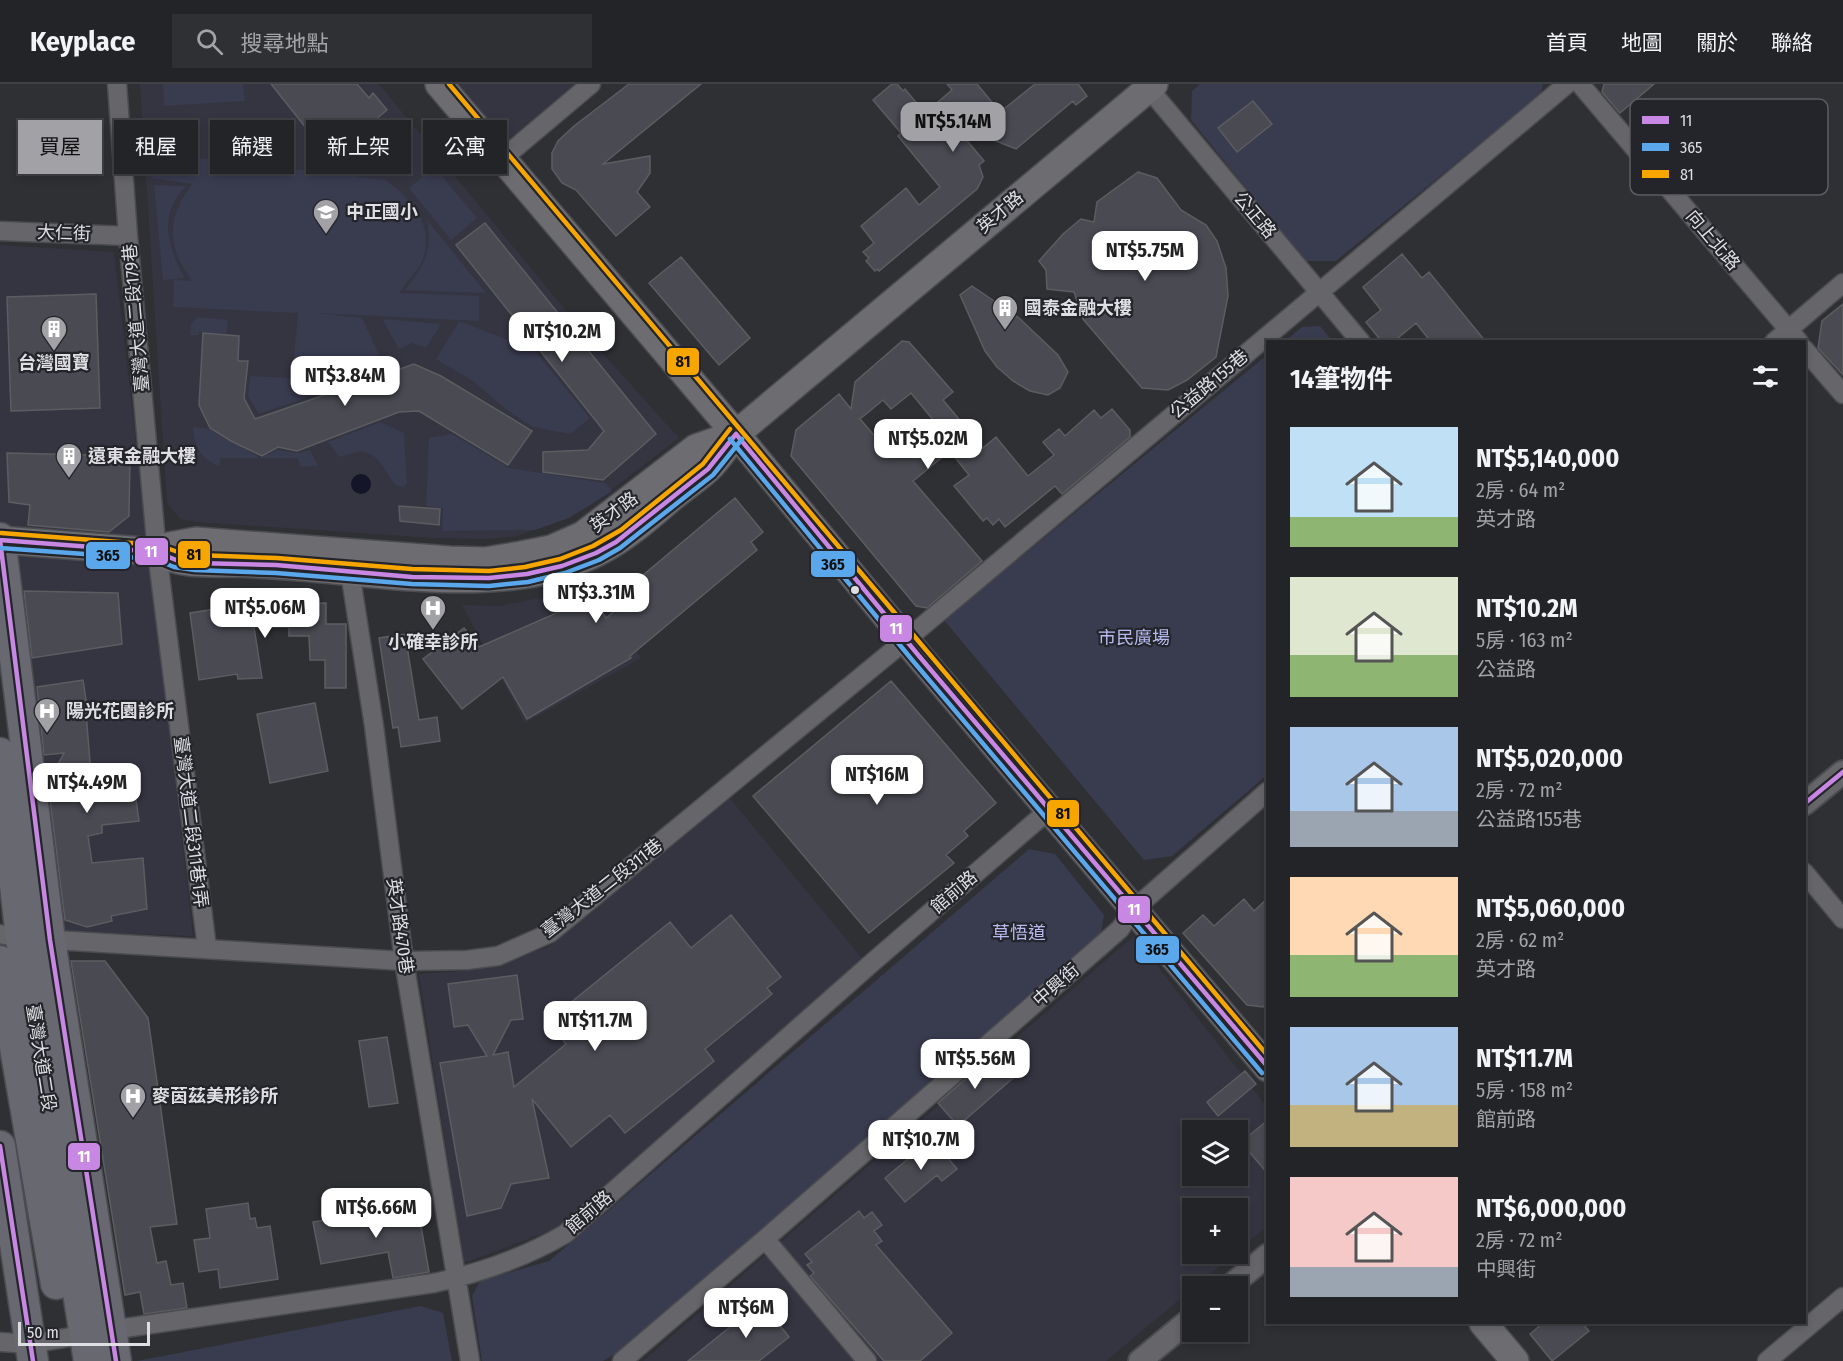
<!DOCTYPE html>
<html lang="zh-TW">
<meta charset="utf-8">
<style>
:root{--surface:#232427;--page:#2f3033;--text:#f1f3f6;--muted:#a3a4a7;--line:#404144;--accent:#a1a1a6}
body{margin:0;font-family:"Fira Sans Condensed","Noto Sans TC",sans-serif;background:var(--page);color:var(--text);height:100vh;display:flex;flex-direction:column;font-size:22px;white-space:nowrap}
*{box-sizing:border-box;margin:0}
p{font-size:20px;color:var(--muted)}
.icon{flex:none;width:33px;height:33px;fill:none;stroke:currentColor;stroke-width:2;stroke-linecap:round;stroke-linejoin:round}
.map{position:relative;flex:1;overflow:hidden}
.drawer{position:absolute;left:1266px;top:256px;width:540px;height:984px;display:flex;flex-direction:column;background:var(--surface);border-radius:0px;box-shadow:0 3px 9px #0003,0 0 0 2px var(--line)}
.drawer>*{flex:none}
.banner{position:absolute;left:18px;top:36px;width:570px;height:54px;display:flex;gap:12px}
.buttons{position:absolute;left:1182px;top:1036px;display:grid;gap:12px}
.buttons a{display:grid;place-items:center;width:66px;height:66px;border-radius:0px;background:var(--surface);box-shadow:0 3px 9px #0003,0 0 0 2px var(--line);font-size:30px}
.scale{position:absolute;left:18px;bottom:15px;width:132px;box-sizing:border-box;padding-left:6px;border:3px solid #dedee3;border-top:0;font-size:16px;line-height:21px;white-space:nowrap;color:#dedee3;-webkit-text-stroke:4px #24252b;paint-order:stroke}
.price{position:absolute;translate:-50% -51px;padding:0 14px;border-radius:12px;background:#fff;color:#222;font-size:20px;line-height:39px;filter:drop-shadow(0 2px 3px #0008)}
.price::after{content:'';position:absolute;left:50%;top:36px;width:18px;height:14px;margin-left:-9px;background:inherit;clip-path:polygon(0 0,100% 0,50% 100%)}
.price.active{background:var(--accent);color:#111}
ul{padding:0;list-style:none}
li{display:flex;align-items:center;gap:18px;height:150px;padding:0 24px}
li span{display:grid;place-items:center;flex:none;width:168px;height:120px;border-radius:0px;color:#555}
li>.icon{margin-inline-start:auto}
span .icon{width:72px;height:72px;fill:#fffc;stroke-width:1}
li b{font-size:26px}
h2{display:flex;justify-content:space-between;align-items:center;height:72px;padding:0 24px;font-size:26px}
.tag{padding:0 21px;border-radius:0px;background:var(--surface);box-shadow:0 3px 9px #0003,0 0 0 2px var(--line);font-size:21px;line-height:54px}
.tag.active{background:var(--accent);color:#111}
header{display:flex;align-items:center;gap:36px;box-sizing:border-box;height:84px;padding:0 30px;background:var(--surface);border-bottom:2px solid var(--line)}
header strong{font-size:28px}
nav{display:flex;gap:33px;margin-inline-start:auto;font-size:21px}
.search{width:420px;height:54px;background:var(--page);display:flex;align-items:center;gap:15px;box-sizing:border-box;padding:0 21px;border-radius:0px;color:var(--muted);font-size:22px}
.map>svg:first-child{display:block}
</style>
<header>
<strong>Keyplace</strong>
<div class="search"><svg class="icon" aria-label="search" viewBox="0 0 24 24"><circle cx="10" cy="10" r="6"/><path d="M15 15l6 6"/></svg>搜尋地點</div>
<nav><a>首頁</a><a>地圖</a><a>關於</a><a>聯絡</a></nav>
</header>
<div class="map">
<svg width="1843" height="1277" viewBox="0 0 1843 1277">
<rect width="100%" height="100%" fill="#2f3034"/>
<!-- built -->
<path fill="#343541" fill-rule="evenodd" d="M140,0h239l202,245 98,109 -86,66 -24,14 -52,18 -28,3 -55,-1 -237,-16 -17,-3 -13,-16z
M455,0h120l-71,59z
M0,161l114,7 79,684 -136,-5 -57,-393z
M594,499l47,75 -116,65 -63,-118 37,1 60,-12z
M729,713l136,165 -302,264 -99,37 -45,-289 44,-3 84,-23z
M1134,852l133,171v119l-29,25v-42h-46v45h42l-128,107h-463zM1192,1047h46v45h-46z"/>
<!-- green -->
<path fill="#393b4f" d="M163,0h80l2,17 -81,5z
M1200,0h343l-2,10 -205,167h-31l-114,-141 1,-29z
M149,68l236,28c29,19 54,52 34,87 -6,9 -14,17 -20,26l80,3v25l-163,-8 46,5 24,52 -127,44 -11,-18 2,-20 42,2 6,-65 -125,-6 1,-27 17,1c-4,-9 -11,-17 -14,-26 -10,-27 -1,-49 15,-71l-41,-6z
M434,83l43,51 -26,22 -42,-52z
M154,101l32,1c-29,30 -18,61 -1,92l-22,2z
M427,136l59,73 -81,-3c19,-25 28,-38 22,-70z
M197,233l31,3 -2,14 -27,-2v3h-9l1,-10z
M382,235l59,5 -15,24 -14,-5 -13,6z
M459,237l75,29 56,68 -20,16 -37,-7 -26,-17 -34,-29 -37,-22z
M1320,242l13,16h-49l18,-15z
M1267,271v420l-95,81 -28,4 -200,-240z
M380,338l24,11 3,50 -3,4 -7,-1c-13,-13 -17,-36 -39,-34 -6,1 -13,4 -19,5l-11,-15z
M193,343l16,2 51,29 18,-8 20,3 12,-3 8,16 -18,1 -2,-9h-78v8c-19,-6 -26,-19 -27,-39z
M452,350l57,34 96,15 7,8 -43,27 -34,12 -93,1 1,-23 -17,-2 3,-68z
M1029,765l26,5 49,61 -4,24 -480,412 -17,10h-121l-10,-65 8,-15 69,-20 19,-16z
M421,1222l22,7 9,48h-315z"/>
<!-- water -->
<path fill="#151529" d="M351 400a10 10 0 1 1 20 0a10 10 0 1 1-20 0Z"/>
<!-- building -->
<path fill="#494a52" stroke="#5c5d60" stroke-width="1.5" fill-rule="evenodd" d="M271,0h86l12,14 4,-5 14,17 -62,52 -12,-15 5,-4z
M629,0h72l-98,80 47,-8v17l-13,19 13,15 -34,29 -40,-46 -14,-7 -10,-14v-16l6,-12 16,-15z
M892,0h5l6,7 2,-2 20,24 27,-23 -5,-6h30l23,28 35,-28h43l9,12 -11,9 -3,-4 -57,48 -63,-25 31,37 -5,4 4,12 -6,12 -98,82 -1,-2 -3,2 -9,-10 3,-3 -6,-6 11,-9 -13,-17 45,-38 13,17 21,-18 -42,-51 3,-3 -28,-33z
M1604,0h50l-34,29 -18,-21z
M1253,17l19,23 -35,28 -19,-24z
M1138,88l19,6 24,32 25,15 11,16 9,27 2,28 -12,61 -29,23 -19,10 -26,-2 -59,-69 -9,-27 -27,-3 -1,-19 -7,-9 24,-27 18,-15 13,3 3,-20z
M485,139l171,211 -53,46 -60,-8v-20l45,-2 16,-19 -148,-186z
M1402,170l20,24 7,-6 57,70h-55l-15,-19 -23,19h-11l-16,-20 15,-12 -18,-23z
M681,173l69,81 -31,27 -70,-82z
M972,202l47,32 39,37 10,17 -8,16 -12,7 -18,-4 -17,-10 -16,-14 -12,-16 -25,-56z
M96,210l4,114 -89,3 -4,-114z
M1843,220v71l-25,-27 4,-27z
M203,249l36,3 -1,25h10l-4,37 11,21 159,-55 27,12 91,55 -24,34 -89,-54 -20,1 -102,39 -19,-4 -16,9 -31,-15 -21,-13 -11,-23z
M902,257l7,1 44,50 -10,8 40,48 13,-11 32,39 26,-21 -11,-13 16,-13 6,7 29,-26 7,8 11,-9 18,21v7l-68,57 -7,-8 -50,41 -6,-8 -6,6 -6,-7 -4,3 -29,-35 15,-11 -19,-24 -37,30 69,80 -55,47 -11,-2 -125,-150 5,-26 43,-36 12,15 4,-27zM911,309l23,28 -43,34 -31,-36 23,-19 8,9z
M7,369l123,3 -1,60 -20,16 -81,-7 2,-20 -21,-3z
M735,414l28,34 -12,10 6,8 -127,106 1,2 -104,61 -24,-42 -41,32 -39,-50 41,-31 15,19 114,-50 13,21 24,-20 -6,-7z
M399,422l41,3 -1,16 -39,-4z
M24,507l94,2 4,51 -90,14z
M326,519v21h20v64h-21v-28h-15l-1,-24h-20v-9h-35l8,51 -24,1 -1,-5 -38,6 -9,-67 59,-9z
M405,550l14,86 18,-3 3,24 -39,6 -3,-20 -5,1 -14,-90z
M83,596l5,33h-2l5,61 41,-2 7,49 -37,4v8l-14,3 4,27 51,-5 4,51 -36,7 1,5 -25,6 -22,-7 -17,-137 16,-30 -20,2 -7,-68z
M891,597l105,122 -32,28 4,5 -22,19 8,8 -85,70 -116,-137z
M315,619l13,68 -58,12 -13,-69z
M1268,814v104l-5,5 -16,-2 -64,-72 20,-18 11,11 30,-27 10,12z
M731,831l50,62 -14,11 5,6 -67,55 9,12 -89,72 -15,-18 -39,32 -39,-48 17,79 -38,6 -10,24 -34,8 -27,-153 47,-7 -19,-31 -14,2 -6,-43 69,-9 6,44 -12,1 -18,35 15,-3 6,35 52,-43 -18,-23 122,-99 21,26z
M71,877h34l43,57 29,206 -27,3 7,36 9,-2 5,24 12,-2 4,25 -43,6 -4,-22 -15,3z
M387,953l11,66 -29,4 -10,-66z
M993,971l20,23 -55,48 -20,-23z
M1245,987l11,13 -38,32 -11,-14z
M1268,1036v54l-27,-32z
M932,1055l25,30 -15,12 -5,-6 -32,27 -20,-24z
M248,1119l2,16 5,-1 2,10 13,-2 8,53 -58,9 -2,-19 -19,3 -5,-32 16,-2 -4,-29z
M417,1119l12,69 -36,6 -5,-26 -67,12 -8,-42z
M859,1127l5,7 8,-6 10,13 -8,6 8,10 -6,4 76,88 -32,28h-36l-74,-85 4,-3 -7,-8 5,-3 -7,-8z
M761,1218l28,35 -30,24h-71z
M1543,1239h39l7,8 -37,30 -22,-27z"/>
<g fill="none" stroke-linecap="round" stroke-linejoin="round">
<!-- minor casing -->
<g stroke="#4b4c50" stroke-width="21">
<path id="minor" d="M117,0l11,152 29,316 50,396
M1145,0l216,258
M1580,0l219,258
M502,75l89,-75
M0,147l128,5
M1774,258l69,-59
M1804,265l39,45
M350,488l24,154 30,235 66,400
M1804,788l39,47
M0,850l21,4 383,23 63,-1 31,-4 52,-23 357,-294 660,-555
M765,1155l102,122
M0,1258l30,2 81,-14 323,-47c46,-10 90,-25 131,-49l309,-273 175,-151
M622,1277l143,-122 355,-310 13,-19 135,-119
M1767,1277l76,-64"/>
</g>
<!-- tertiary casing -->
<g stroke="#4b4c50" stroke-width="26">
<path id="tertiary" d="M1804,720l39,-32
M1229,1203l39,-32
M1140,1277l52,-43"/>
</g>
<!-- secondary casing -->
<g stroke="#4b4c50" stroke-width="30">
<path id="secondary" d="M439,0l297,350 183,222 349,412
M0,456l157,12c25,14 52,11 80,11 21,1 42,2 63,4 93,7 210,29 296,-14 27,-13 50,-33 73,-53 13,-11 27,-20 39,-31 11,-10 19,-24 28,-35l418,-350
M157,468l12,-6 27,-5 254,19 35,1 36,-6 30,-6 32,-14 113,-87 40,-14
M1483,1239l32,38"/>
</g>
<!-- primary casing -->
<g stroke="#4b4c50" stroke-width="33">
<path id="primary" d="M0,454l50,402 66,421
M0,669l21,185 68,423
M0,877l56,323
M0,1062l33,215"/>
</g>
<!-- minor -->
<use href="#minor" stroke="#66666a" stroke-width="18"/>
<!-- tertiary -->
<use href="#tertiary" stroke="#66666a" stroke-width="22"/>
<!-- secondary -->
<use href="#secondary" stroke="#6c6c71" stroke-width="27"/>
<!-- primary -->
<use href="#primary" stroke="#686870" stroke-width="30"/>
<!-- bus-1 casing -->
<g stroke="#24252b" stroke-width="9">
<path id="bus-1" d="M736,350l183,222 349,411
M0,456l50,400 66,421
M0,456l157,12 19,8 20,3 80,2 136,12 77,1 38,-4 35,-8 34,-13 20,-11 92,-73 28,-35
M1804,720l39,-32
M0,1062l33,215"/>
</g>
<!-- bus-2 casing -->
<g stroke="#24252b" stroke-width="9">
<path id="bus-2" d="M730,355l183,222 349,412
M0,464l155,11 19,8 21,3 81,3 136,11 77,2 39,-4 37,-9 34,-13 21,-12 93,-73 29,-36"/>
</g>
<!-- bus-3 casing -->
<g stroke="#24252b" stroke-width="9">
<path id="bus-3" d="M449,0c274,323 545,649 819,972
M1,449l157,12 20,7 18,3 81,3 135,11 77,2 36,-4 35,-8 33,-13 28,-16 82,-66 27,-35"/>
</g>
<!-- bus-1 -->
<use href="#bus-1" stroke="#c787e3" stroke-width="4.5"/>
<!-- bus-2 -->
<use href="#bus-2" stroke="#5aa8eb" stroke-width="4.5"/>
<!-- bus-3 -->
<use href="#bus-3" stroke="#f7a600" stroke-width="4.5"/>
</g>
<!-- icons -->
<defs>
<g id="school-pin" transform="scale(1.35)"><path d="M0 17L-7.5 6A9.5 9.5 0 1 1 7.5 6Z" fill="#a1a1a6" stroke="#24252b"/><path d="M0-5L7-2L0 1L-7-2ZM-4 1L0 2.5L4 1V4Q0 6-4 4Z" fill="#fff"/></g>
<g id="building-pin" transform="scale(1.35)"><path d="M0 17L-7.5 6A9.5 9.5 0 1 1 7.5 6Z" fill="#a1a1a6" stroke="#24252b"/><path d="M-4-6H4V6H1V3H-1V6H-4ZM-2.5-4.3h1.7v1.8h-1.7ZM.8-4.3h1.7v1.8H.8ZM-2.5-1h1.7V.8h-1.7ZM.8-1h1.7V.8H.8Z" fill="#fff"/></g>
<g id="hospital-pin" transform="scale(1.35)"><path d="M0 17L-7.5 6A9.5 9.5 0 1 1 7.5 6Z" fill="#a1a1a6" stroke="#24252b"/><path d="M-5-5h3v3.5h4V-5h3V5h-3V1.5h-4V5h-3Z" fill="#fff"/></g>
</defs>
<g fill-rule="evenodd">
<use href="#school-pin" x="326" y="128"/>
<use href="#building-pin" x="1005" y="224"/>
<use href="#building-pin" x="54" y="245"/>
<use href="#building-pin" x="69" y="372"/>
<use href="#hospital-pin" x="433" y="524"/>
<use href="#hospital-pin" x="47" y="627"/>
<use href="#hospital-pin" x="133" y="1012"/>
</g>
<!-- markers -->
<circle fill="#dedee3" stroke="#24252b" stroke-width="2" cx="855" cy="506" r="5"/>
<g text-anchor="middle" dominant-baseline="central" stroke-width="4.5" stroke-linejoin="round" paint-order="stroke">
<!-- poi labels -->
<g font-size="18" font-weight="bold" fill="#dedee3" stroke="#24252b" text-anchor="start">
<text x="346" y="128">中正國小</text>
<text x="1024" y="224">國泰金融大樓</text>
<text x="54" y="279" text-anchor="middle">台灣國寶</text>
<text x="88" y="372">遠東金融大樓</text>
<text x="433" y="558" text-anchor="middle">小確幸診所</text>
<text x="66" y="627">陽光花園診所</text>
<text x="152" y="1012">麥茵茲美形診所</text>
</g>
<!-- street labels -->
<g font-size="18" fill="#dedee3" stroke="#24252b">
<text transform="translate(1000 128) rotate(-40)">英才路</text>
<text transform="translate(1255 131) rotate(50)">公正路</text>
<text transform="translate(64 149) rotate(2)">大仁街</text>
<text transform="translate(1713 156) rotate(50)">向上北路</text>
<text transform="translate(136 234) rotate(-95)">臺灣大道二段179巷</text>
<text transform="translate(1209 300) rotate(-40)">公益路155巷</text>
<text transform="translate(614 428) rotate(-37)">英才路</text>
<text transform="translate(191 738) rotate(83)">臺灣大道二段311巷1弄</text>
<text transform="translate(602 804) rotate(-38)">臺灣大道二段311巷</text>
<text transform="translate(954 808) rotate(-41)">館前路</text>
<text transform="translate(400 842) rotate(82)">英才路470巷</text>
<text transform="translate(1056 901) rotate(-41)">中興街</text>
<text transform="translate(41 974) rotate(81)">臺灣大道二段</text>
<text transform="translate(589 1128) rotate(-41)">館前路</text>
</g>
<!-- park labels -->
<g font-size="18" fill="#b6baef" stroke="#24252b">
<text x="1134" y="554">市民廣場</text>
<text x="1019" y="849">草悟道</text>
</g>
</g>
<!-- legend -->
<rect x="1630" y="15" width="198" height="96" rx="9" fill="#24252b" stroke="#5c5c62" stroke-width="1.5"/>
<rect x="1642" y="32" width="27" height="8" fill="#c787e3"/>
<rect x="1642" y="59" width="27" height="8" fill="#5aa8eb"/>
<rect x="1642" y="86" width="27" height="8" fill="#f7a600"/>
<g font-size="16" fill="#dedee3">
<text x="1680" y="42">11</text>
<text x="1680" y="69">365</text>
<text x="1680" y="96">81</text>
</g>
<g stroke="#24252b" stroke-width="2">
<rect x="666" y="263" width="34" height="29" rx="6" fill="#f7a600"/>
<rect x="134" y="453" width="35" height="29" rx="6" fill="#c787e3"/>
<rect x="177" y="456" width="34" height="29" rx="6" fill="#f7a600"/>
<rect x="85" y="457" width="46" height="29" rx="6" fill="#5aa8eb"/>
<rect x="810" y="466" width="46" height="28" rx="6" fill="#5aa8eb"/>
<rect x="879" y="530" width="34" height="29" rx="6" fill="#c787e3"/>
<rect x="1046" y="715" width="34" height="29" rx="6" fill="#f7a600"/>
<rect x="1117" y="811" width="34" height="29" rx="6" fill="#c787e3"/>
<rect x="1135" y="851" width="45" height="29" rx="6" fill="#5aa8eb"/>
<rect x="67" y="1058" width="34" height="29" rx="6" fill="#c787e3"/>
</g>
<g font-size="16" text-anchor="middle" font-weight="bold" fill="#fff">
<text x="151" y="473">11</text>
<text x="896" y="550">11</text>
<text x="1134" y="831">11</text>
<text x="84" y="1078">11</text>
</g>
<g font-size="16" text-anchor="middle" font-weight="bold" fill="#111">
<text x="683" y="283">81</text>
<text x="194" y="476">81</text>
<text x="108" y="477">365</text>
<text x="833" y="486">365</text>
<text x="1063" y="735">81</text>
<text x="1157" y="871">365</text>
</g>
</svg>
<div class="buttons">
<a><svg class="icon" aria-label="layers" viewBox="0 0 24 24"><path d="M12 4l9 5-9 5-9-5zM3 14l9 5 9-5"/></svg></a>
<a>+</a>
<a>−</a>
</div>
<div class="scale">50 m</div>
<b class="price active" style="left:953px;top:69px">NT$5.14M</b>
<b class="price" style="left:1145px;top:198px">NT$5.75M</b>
<b class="price" style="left:562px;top:279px">NT$10.2M</b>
<b class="price" style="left:345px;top:323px">NT$3.84M</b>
<b class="price" style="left:928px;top:386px">NT$5.02M</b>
<b class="price" style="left:596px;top:540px">NT$3.31M</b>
<b class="price" style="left:265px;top:555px">NT$5.06M</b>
<b class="price" style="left:877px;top:722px">NT$16M</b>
<b class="price" style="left:87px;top:730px">NT$4.49M</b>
<b class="price" style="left:595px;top:968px">NT$11.7M</b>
<b class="price" style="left:975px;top:1006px">NT$5.56M</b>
<b class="price" style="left:921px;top:1087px">NT$10.7M</b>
<b class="price" style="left:376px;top:1155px">NT$6.66M</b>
<b class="price" style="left:746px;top:1255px">NT$6M</b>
<div class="banner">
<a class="tag active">買屋</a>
<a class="tag">租屋</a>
<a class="tag">篩選</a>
<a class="tag">新上架</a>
<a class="tag">公寓</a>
</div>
<section class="drawer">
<h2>14筆物件<svg class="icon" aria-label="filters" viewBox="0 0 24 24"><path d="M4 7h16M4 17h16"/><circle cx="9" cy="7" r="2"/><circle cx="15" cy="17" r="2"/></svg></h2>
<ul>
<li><span style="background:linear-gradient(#bfe0f5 75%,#8fb573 0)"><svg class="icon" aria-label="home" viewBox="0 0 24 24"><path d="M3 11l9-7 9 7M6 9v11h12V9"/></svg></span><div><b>NT$5,140,000</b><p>2房 · 64 m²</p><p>英才路</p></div></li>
<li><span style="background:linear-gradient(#dfe7d0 65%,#8fb573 0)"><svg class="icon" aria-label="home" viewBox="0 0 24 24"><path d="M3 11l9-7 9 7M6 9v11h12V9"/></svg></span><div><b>NT$10.2M</b><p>5房 · 163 m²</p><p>公益路</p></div></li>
<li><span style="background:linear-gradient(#a9c7e8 70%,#9aa5b1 0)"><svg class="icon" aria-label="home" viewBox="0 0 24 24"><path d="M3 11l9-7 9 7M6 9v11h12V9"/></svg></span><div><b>NT$5,020,000</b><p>2房 · 72 m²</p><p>公益路155巷</p></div></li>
<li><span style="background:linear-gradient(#ffd9b3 65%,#8fb573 0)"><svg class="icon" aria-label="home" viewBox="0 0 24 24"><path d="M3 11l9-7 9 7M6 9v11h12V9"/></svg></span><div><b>NT$5,060,000</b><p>2房 · 62 m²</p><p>英才路</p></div></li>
<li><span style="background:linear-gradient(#a9c7e8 65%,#c2b280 0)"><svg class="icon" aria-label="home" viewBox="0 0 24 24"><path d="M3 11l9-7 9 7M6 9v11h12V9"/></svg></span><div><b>NT$11.7M</b><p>5房 · 158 m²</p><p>館前路</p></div></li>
<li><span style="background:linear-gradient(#f6c9c9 75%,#9aa5b1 0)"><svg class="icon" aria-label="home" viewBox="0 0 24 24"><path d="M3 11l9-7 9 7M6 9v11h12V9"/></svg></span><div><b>NT$6,000,000</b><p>2房 · 72 m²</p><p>中興街</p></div></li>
</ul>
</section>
</div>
